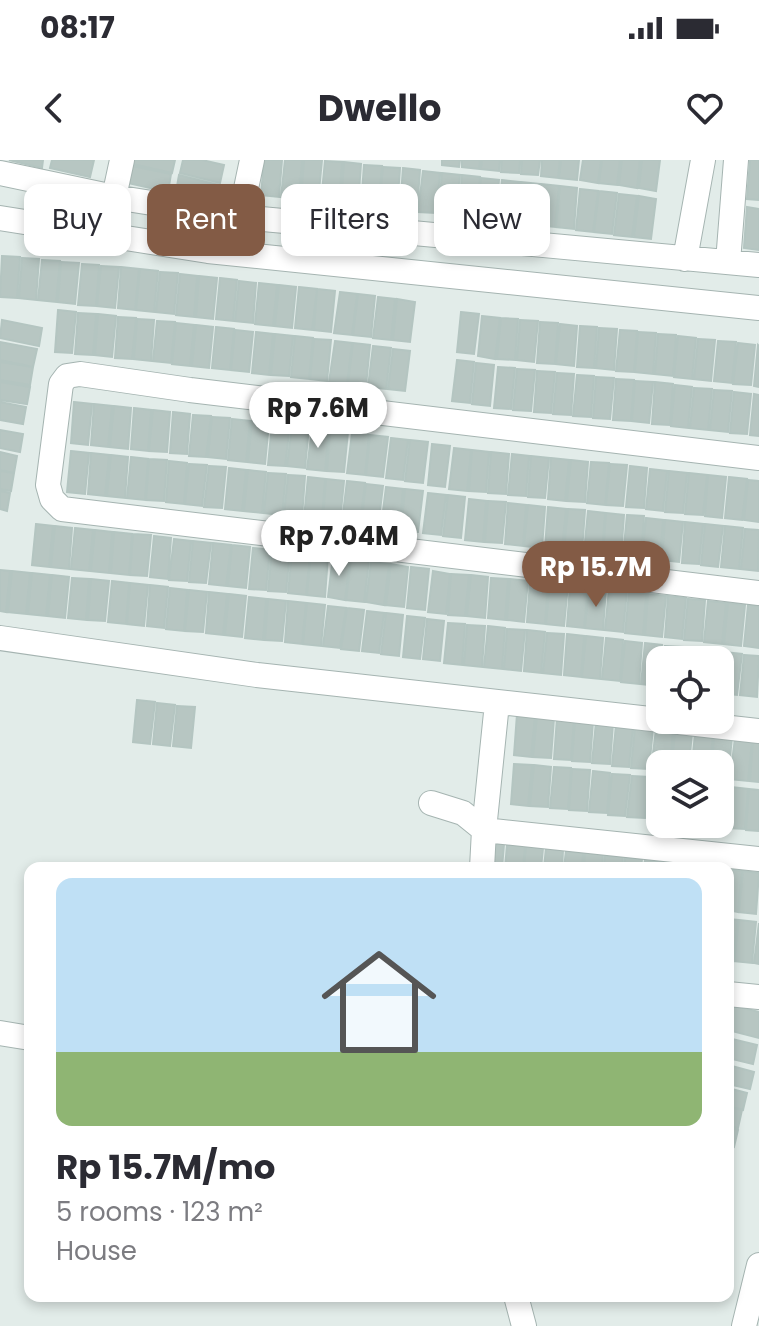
<!DOCTYPE html>
<meta charset="utf-8">
<style>
:root{--surface:#fff;--page:#f2f2f3;--text:#2b2b33;--muted:#7c7c81;--line:#e1e1e2;--accent:#835b45}
body{margin:0;font-family:Poppins,sans-serif;background:var(--page);color:var(--text);height:100vh;display:flex;flex-direction:column;font-size:30px;white-space:nowrap}
*{box-sizing:border-box;margin:0}
p{font-size:26px;color:var(--muted)}
.icon{flex:none;width:44px;height:44px;fill:none;stroke:currentColor;stroke-width:2;stroke-linecap:round;stroke-linejoin:round}
.map{position:relative;flex:1;overflow:hidden}
.sheet{position:absolute;left:24px;top:702px;width:710px;height:440px;display:flex;flex-direction:column;background:var(--surface);border-radius:16px;box-shadow:0 4px 12px #0003}
.sheet>*{flex:none}
.guide{position:absolute;left:24px;top:24px;width:712px;height:72px;display:flex;gap:16px}
.tools{position:absolute;left:646px;top:486px;display:grid;gap:16px}
.tools a{display:grid;place-items:center;width:88px;height:88px;border-radius:16px;background:var(--surface);box-shadow:0 4px 12px #0003;font-size:40px}
.price{position:absolute;translate:-50% -68px;padding:0 18px;border-radius:28px;background:#fff;color:#222;font-size:26px;line-height:52px;filter:drop-shadow(0 2px 4px #0008)}
.price::after{content:'';position:absolute;left:50%;top:48px;width:24px;height:18px;margin-left:-12px;background:inherit;clip-path:polygon(0 0,100% 0,50% 100%)}
.price.active{background:var(--accent);color:#fff}
ul{padding:0;list-style:none}
li{display:grid;align-content:center;gap:16px;height:424px;padding:0 32px}
li+li{border-top:2px solid var(--line)}
li span{display:grid;place-items:center;height:248px;border-radius:16px;color:#555}
li>.icon{margin-inline-start:auto}
span .icon{width:144px;height:144px;fill:#fffc;stroke-width:1}
li b{font-size:34px}
.tag{padding:0 28px;border-radius:16px;background:var(--surface);box-shadow:0 4px 12px #0003;font-size:28px;line-height:72px}
.tag.active{background:var(--accent);color:#fff}
.status{display:flex;justify-content:space-between;align-items:center;height:56px;padding:0 40px;background:var(--surface);direction:ltr}
.status svg{height:22px;fill:currentColor}
header{display:flex;justify-content:space-between;align-items:center;height:104px;padding:0 32px;background:var(--surface);font-size:36px;font-weight:700}
.map>svg:first-child{display:block}
</style>
<div class="status"><b>08:17</b><svg viewBox="0 0 49 12"><path d="M0 12V9h3v3zM5 12V6h3v6zM10 12V3h3v9zM15 12V0h3v12zM26 1h20v11H26zM47 4h2v5h-2z"/></svg></div>
<header><svg class="icon" aria-label="back" viewBox="0 0 24 24"><path d="M15 5l-7 7 7 7"/></svg>Dwello<svg class="icon" aria-label="heart" viewBox="0 0 24 24"><path d="M12 20l-8-8c-3-5 5-10 8-4 3-6 11-1 8 4z"/></svg></header>
<div class="map">
<svg width="759" height="1166" viewBox="0 0 759 1166">
<rect width="100%" height="100%" fill="#e2ece9"/>
<!-- building -->
<path fill="#b7c6c2" stroke="#b4c5c1" stroke-width="2" d="M9,0h34l-1,8z
M52,0h42l-4,17 -40,-9z
M133,0h42l-3,13 -40,-9z
M183,0h19l22,5 -4,18 -40,-10z
M264,0h18l-3,37 -18,-2z
M285,0h17l-3,39 -18,-2z
M304,0h18l-4,41 -17,-2z
M442,0h18l-1,7 -17,-2z
M462,0h18l-1,9 -17,-2z
M482,0h18l-1,11 -18,-2z
M502,0h18l-1,13 -18,-1z
M522,0h18l-2,15 -17,-1z
M542,0h18l-2,18 -17,-2z
M561,0h18l-2,20 -18,-2z
M583,0h18l-3,23 -18,-3z
M602,0h18l-3,25 -18,-2z
M622,0h18l-3,28 -18,-3z
M642,0h18l-4,31 -17,-3z
M750,0h9v40l-12,-1z
M325,1l17,1 -3,41 -18,-1z
M344,2l17,2 -3,41 -17,-2z
M364,5l18,1 -4,41 -17,-1z
M132,6l39,8 -3,18 -40,-9z
M383,7l17,1 -3,41 -18,-2z
M403,8l17,2 -3,41 -17,-2z
M423,11l17,2 -4,40 -18,-1z
M442,13l18,2 -5,41 -17,-2z
M179,15l40,10 -4,17 -39,-10z
M462,15l18,2 -5,41 -17,-2z
M481,18l18,2 -4,40 -18,-2z
M502,20l17,2 -4,40 -17,-1z
M521,22l18,2 -4,40 -18,-1z
M541,24l18,2 -4,41 -18,-2z
M560,26l17,2 -3,41 -18,-2z
M580,29l18,2 -5,41 -17,-2z
M599,31l18,2 -5,41 -18,-2z
M619,34l18,2 -5,41 -18,-2z
M639,36l17,3 -5,40 -17,-2z
M747,47l12,2v41l-15,-2z
M2,96l18,1 -3,41 -17,-1z
M22,98l17,1 -3,41 -17,-2z
M42,100l18,1 -4,41 -18,-2z
M61,102l18,1 -4,41 -17,-2z
M82,104l17,1 -3,41 -18,-1z
M101,106l18,1 -4,41 -18,-2z
M121,107l18,2 -4,41 -17,-2z
M140,109l18,2 -4,41 -18,-2z
M160,112l18,1 -4,41 -18,-2z
M180,114l17,2 -3,41 -18,-2z
M199,116l18,2 -4,41 -17,-2z
M220,118l17,2 -4,41 -17,-2z
M239,121l17,2 -3,40 -18,-2z
M259,123l18,2 -4,41 -18,-2z
M279,125l17,2 -4,41 -17,-2z
M299,127l18,2 -5,41 -17,-2z
M317,129l18,2 -4,41 -17,-2z
M340,132l17,2 -5,41 -18,-2z
M358,134l17,2 -4,41 -18,-2z
M378,137l17,2 -4,41 -18,-2z
M397,139l18,3 -5,40 -17,-2z
M58,150l18,2 -4,41 -17,-1z
M461,152l18,2 -5,40 -17,-2z
M78,153l18,1 -3,41 -18,-1z
M98,154l18,2 -4,41 -17,-2z
M482,156l18,2 -5,41 -17,-3z
M118,157l18,1 -4,41 -17,-1z
M501,158l17,1 -3,41 -18,-1z
M137,159l17,1 -3,41 -17,-2z
M2,160l40,8 -3,18 -39,-8z
M520,160l18,1 -4,41 -17,-2z
M157,161l18,1 -4,41 -18,-2z
M540,162l18,1 -3,41 -18,-1z
M176,163l18,2 -4,41 -18,-2z
M560,164l17,2 -3,40 -18,-2z
M196,165l17,2 -4,41 -17,-2z
M580,166l17,1 -3,41 -17,-1z
M216,167l18,2 -4,41 -18,-2z
M599,168l18,1 -3,41 -18,-2z
M235,170l18,2 -4,40 -18,-2z
M620,170l17,1 -3,41 -18,-1z
M256,172l17,2 -4,41 -17,-2z
M638,172l18,1 -3,41 -18,-2z
M275,174l18,2 -4,40 -18,-1z
M658,174l18,1 -3,41 -18,-2z
M295,176l18,2 -4,41 -18,-2z
M678,176l18,2 -4,41 -18,-2z
M314,179l17,1 -4,41 -17,-2z
M698,179l17,1 -4,41 -17,-2z
M335,181l17,2 -5,41 -18,-2z
M718,181l18,1 -4,41 -18,-2z
M0,182l37,7 -4,18 -33,-7z
M353,183l17,2 -4,41 -18,-2z
M738,183l17,2 -4,40 -18,-1z
M758,185l1,1v41l-5,-1z
M373,186l18,2 -5,41 -18,-2z
M393,189l17,2 -5,40 -17,-2z
M457,200l17,2 -4,41 -18,-2z
M0,202l33,5 -3,18 -30,-5z
M476,203l18,2 -4,41 -18,-2z
M498,207l17,1 -4,41 -17,-1z
M517,209l18,1 -4,41 -18,-1z
M537,211l18,1 -4,41 -17,-1z
M557,213l17,1 -3,41 -18,-1z
M577,215l17,1 -3,41 -18,-1z
M596,217l18,1 -4,41 -17,-1z
M616,219l18,1 -3,41 -18,-1z
M635,221l18,1 -4,41 -17,-2z
M0,222l30,5 -3,17 -27,-4z
M655,222l18,2 -3,41 -18,-1z
M675,225l17,2 -4,41 -17,-2z
M694,228l18,1 -4,41 -18,-2z
M714,230l18,1 -4,41 -18,-2z
M734,232l17,2 -4,40 -17,-1z
M754,234l5,1v41l-9,-1z
M0,242l26,5 -3,17 -23,-4z
M74,242l18,2 -4,41 -17,-2z
M94,244l18,2 -4,41 -17,-2z
M114,246l17,2 -3,41 -18,-2z
M134,248l17,2 -3,41 -17,-2z
M153,250l17,2 -3,40 -18,-1z
M173,252l17,2 -3,40 -17,-1z
M193,255l18,1 -5,41 -17,-1z
M212,257l18,1 -4,41 -18,-2z
M232,259l18,2 -4,41 -18,-2z
M252,261l17,2 -4,41 -17,-2z
M272,264l18,1 -5,41 -17,-1z
M292,266l17,1 -4,41 -18,-2z
M312,268l17,2 -4,41 -18,-2z
M0,270l23,4 -3,18 -20,-4z
M330,270l18,2 -4,40 -17,-1z
M352,273l17,2 -4,40 -18,-2z
M370,275l18,2 -5,40 -17,-2z
M391,278l17,2 -5,40 -17,-2z
M410,280l18,2 -5,41 -18,-2z
M432,284l18,2 -5,41 -17,-2z
M454,288l17,2 -4,41 -18,-2z
M472,290l17,2 -3,40 -17,-1z
M71,291l18,2 -4,41 -18,-2z
M0,292l17,4 -3,17 -14,-3z
M491,292l18,2 -3,40 -18,-1z
M91,293l18,2 -4,41 -17,-2z
M512,294l17,2 -3,40 -18,-1z
M111,295l17,2 -3,41 -18,-2z
M531,296l18,2 -4,40 -17,-1z
M131,297l17,2 -3,41 -18,-2z
M551,298l18,2 -4,41 -17,-2z
M149,299l18,1 -3,41 -18,-1z
M571,300l17,2 -3,40 -18,-1z
M169,301l18,2 -3,41 -18,-2z
M591,302l18,1 -4,42 -18,-2z
M189,304l18,1 -5,41 -17,-2z
M610,304l17,1 -4,41 -17,-1z
M209,306l17,1 -4,41 -18,-1z
M630,306l17,2 -3,40 -18,-1z
M229,308l17,2 -4,41 -17,-2z
M650,309l17,2 -4,40 -17,-2z
M248,310l18,2 -4,41 -18,-2z
M0,311l14,2 -3,18 -11,-2z
M669,311l18,2 -4,40 -18,-1z
M268,313l18,1 -4,41 -18,-2z
M689,313l18,2 -4,40 -18,-1z
M288,315l17,1 -3,41 -18,-2z
M708,315l18,2 -4,41 -17,-2z
M308,317l17,2 -3,41 -18,-2z
M729,317l18,2 -5,41 -17,-2z
M326,319l18,2 -4,40 -17,-1z
M748,320l11,1v41l-15,-2z
M347,321l18,2 -5,41 -18,-2z
M366,324l17,2 -5,41 -17,-2z
M386,327l17,2 -4,41 -18,-3z
M405,329l18,2 -5,41 -17,-2z
M0,331l10,2 -3,18 -7,-2z
M428,333l18,2 -5,40 -18,-2z
M448,335l17,2 -4,41 -18,-2z
M469,339l17,2 -3,41 -18,-2z
M488,341l18,1 -4,41 -17,-1z
M508,343l18,2 -3,41 -18,-2z
M528,345l17,2 -3,41 -18,-2z
M548,347l18,2 -4,41 -17,-2z
M568,349l17,1 -3,41 -18,-1z
M588,351l17,2 -3,41 -18,-2z
M606,353l18,2 -3,40 -18,-1z
M627,355l17,1 -3,41 -18,-1z
M646,358l17,2 -3,40 -18,-2z
M665,360l18,2 -4,40 -17,-2z
M685,362l18,2 -4,40 -17,-1z
M36,364l17,2 -4,41 -17,-2z
M705,364l18,2 -5,41 -17,-2z
M55,366l17,2 -3,41 -18,-2z
M725,366l18,2 -4,41 -18,-2z
M75,368l18,2 -4,41 -18,-2z
M745,369l14,1 -1,41 -17,-2z
M95,370l17,2 -3,41 -18,-2z
M114,372l18,2 -3,41 -18,-2z
M133,374l18,1 -4,41 -17,-1z
M154,376l17,2 -3,41 -18,-2z
M174,379l17,2 -4,40 -18,-1z
M193,381l18,2 -5,40 -17,-1z
M213,383l18,2 -5,41 -17,-2z
M232,385l18,2 -4,41 -18,-2z
M253,388l17,2 -4,40 -17,-1z
M272,390l18,2 -4,40 -18,-1z
M292,392l18,2 -4,41 -18,-2z
M311,394l17,2 -3,41 -18,-2z
M333,396l17,3 -5,41 -17,-3z
M351,399l18,2 -5,41 -18,-2z
M371,402l18,2 -5,41 -18,-3z
M391,404l17,3 -4,40 -18,-2z
M411,407l18,2 -4,41 -18,-2z
M0,410l10,1 -4,41 -6,-1z
M12,411l18,2 -4,41 -18,-2z
M433,411l17,3 -4,40 -18,-2z
M32,413l18,2 -4,41 -18,-2z
M451,414l18,1 -4,41 -17,-1z
M52,415l17,2 -4,41 -17,-2z
M471,415l17,2 -3,41 -18,-2z
M72,418l17,1 -3,41 -18,-2z
M491,418l17,1 -3,41 -17,-2z
M91,419l18,2 -4,40 -17,-1z
M510,419l18,2 -4,41 -17,-2z
M112,421l17,2 -3,41 -18,-2z
M530,422l18,1 -3,41 -18,-2z
M130,423l18,2 -4,41 -17,-2z
M550,423l18,2 -4,41 -18,-2z
M150,425l18,2 -4,41 -17,-2z
M570,426l18,1 -4,41 -17,-2z
M589,427l17,2 -3,41 -18,-2z
M170,428l17,2 -3,41 -18,-2z
M609,429l18,2 -4,41 -18,-2z
M189,430l18,2 -4,40 -18,-1z
M209,432l18,2 -4,41 -17,-2z
M629,432l17,2 -3,41 -18,-2z
M229,434l17,2 -4,41 -17,-2z
M648,434l18,2 -4,41 -17,-2z
M668,436l18,2 -4,41 -17,-2z
M249,437l17,2 -3,41 -18,-2z
M268,439l18,2 -4,40 -17,-1z
M688,439l17,1 -3,41 -18,-1z
M288,441l18,2 -4,41 -17,-2z
M708,441l18,2 -4,41 -18,-2z
M307,443l18,2 -4,41 -18,-2z
M728,443l17,2 -4,41 -17,-2z
M748,445l11,1v42l-15,-2z
M328,446l18,2 -6,40 -17,-2z
M347,448l17,2 -5,41 -18,-2z
M367,451l17,2 -5,40 -17,-2z
M386,453l17,2 -4,41 -18,-2z
M407,456l18,2 -5,41 -17,-2z
M427,459l17,2 -4,40 -17,-2z
M448,463l17,1 -3,41 -18,-2z
M467,465l18,1 -3,41 -18,-2z
M488,466l17,2 -3,41 -18,-2z
M507,469l18,1 -4,41 -17,-2z
M527,470l18,2 -4,41 -17,-2z
M547,473l17,1 -3,41 -18,-2z
M567,474l17,2 -3,41 -17,-2z
M586,476l17,2 -3,41 -18,-2z
M606,478l17,2 -3,41 -18,-2z
M625,481l17,2 -3,41 -18,-2z
M645,483l17,2 -4,41 -17,-2z
M665,486l18,1 -2,13h-17z
M684,488l18,1 -1,11h-18z
M705,490l17,2 -2,20v-12h-16z
M724,492l18,2 -5,41 -17,-2z
M744,495l15,1 -2,41 -17,-2z
M137,540l18,2 -5,42 -17,-2z
M157,543l18,2 -5,41 -17,-2z
M177,546l18,1 -4,41 -18,-2z
M517,554l18,2 -4,41 -17,-2z
M537,556l17,2 -3,40 -18,-1z
M557,558l17,2 -3,40 -17,-1z
M575,560l18,1 -3,41 -18,-1z
M596,562l17,1 -3,41 -18,-1z
M616,565l17,2 -4,40 -17,-1z
M635,567l18,1 -4,41 -18,-1z
M656,569l17,2 -3,33h-10v7l-9,-1z
M675,571l17,2 -3,31h-17z
M695,574l18,1 -3,29h-18z
M714,576l18,1 -4,41 -8,-1v-13h-8z
M735,578l17,2 -4,41 -18,-2z
M753,580l6,1v41l-9,-1z
M514,604l18,1 -4,41 -17,-2z
M534,605l17,2 -3,40 -18,-1z
M554,607l17,1 -3,41 -18,-1z
M572,609l18,1 -3,41 -18,-1z
M593,611l17,2 -3,40 -18,-1z
M612,614l18,1 -5,41 -17,-1z
M632,616l17,1 -4,41 -18,-1z
M652,618l8,1v41l-12,-1z
M720,625l8,1 -4,41 -17,-1v-2h13z
M731,627l17,2 -3,40 -18,-1z
M749,629l10,1v41l-13,-1z
M487,682l17,2 -2,24h-17z
M507,685l18,1 -2,22h-18z
M526,686l17,2 -2,20h-17z
M546,688l17,2 -1,18h-18z
M566,691l17,2 -1,15h-18z
M585,693l18,2 -1,13h-18z
M605,696l18,1 -1,11h-18z
M625,698l17,1 -1,9h-17z
M645,700l17,2v6h-18z
M728,709l14,2 -4,41 -10,-2z
M743,711l16,2 -3,41 -17,-2z
M728,759l10,1 -5,41 -5,-1z
M739,760l17,2 -4,41 -18,-2z
M759,763v41l-5,-1z
M728,844l31,8v26l-31,-8z
M728,878l29,7 -4,19 -25,-6z
M728,905l26,7 -4,17 -22,-5z
M728,928l19,5 -4,17 -15,-4z
M728,947l14,3 -4,18 -10,-2z
M728,967l10,3 -4,17 -6,-2z"/>
<g fill="none" stroke-linecap="round" stroke-linejoin="round">
<!-- minor casing -->
<g stroke="#a5b4b1" stroke-width="26">
<path id="minor" d="M0,13l114,24 126,20 519,48
M114,37l8,-37
M240,57l12,-57
M0,58l208,33 551,57
M685,99l18,-99
M728,102l8,-102
M759,298l-569,-68 -110,-16 -13,2 -6,8 -13,101 4,14 10,10 697,84
M0,478l257,37 502,56
M431,643l32,10 21,17 275,29
M482,708l2,-38 13,-127
M728,834l31,3
M0,873l30,5
M516,1136l8,30
M744,1166l15,-61"/>
</g>
<!-- minor -->
<use href="#minor" stroke="#fff" stroke-width="24"/>
</g>
</svg>
<div class="tools">
<a><svg class="icon" aria-label="locate" viewBox="0 0 24 24"><circle cx="12" cy="12" r="6"/><path d="M12 2v4M12 18v4M2 12h4M18 12h4"/></svg></a>
<a><svg class="icon" aria-label="layers" viewBox="0 0 24 24"><path d="M12 4l9 5-9 5-9-5zM3 14l9 5 9-5"/></svg></a>
</div>
<b class="price" style="left:318px;top:290px">Rp 7.6M</b>
<b class="price" style="left:339px;top:418px">Rp 7.04M</b>
<b class="price active" style="left:596px;top:449px">Rp 15.7M</b>
<div class="guide">
<a class="tag">Buy</a>
<a class="tag active">Rent</a>
<a class="tag">Filters</a>
<a class="tag">New</a>
</div>
<section class="sheet">
<ul>
<li><span style="background:linear-gradient(#bfe0f5 70%,#8fb573 0)"><svg class="icon" aria-label="home" viewBox="0 0 24 24"><path d="M3 11l9-7 9 7M6 9v11h12V9"/></svg></span><div><b>Rp 15.7M/mo</b><p>5 rooms · 123 m²</p><p>House</p></div></li>
</ul>
</section>
</div>
